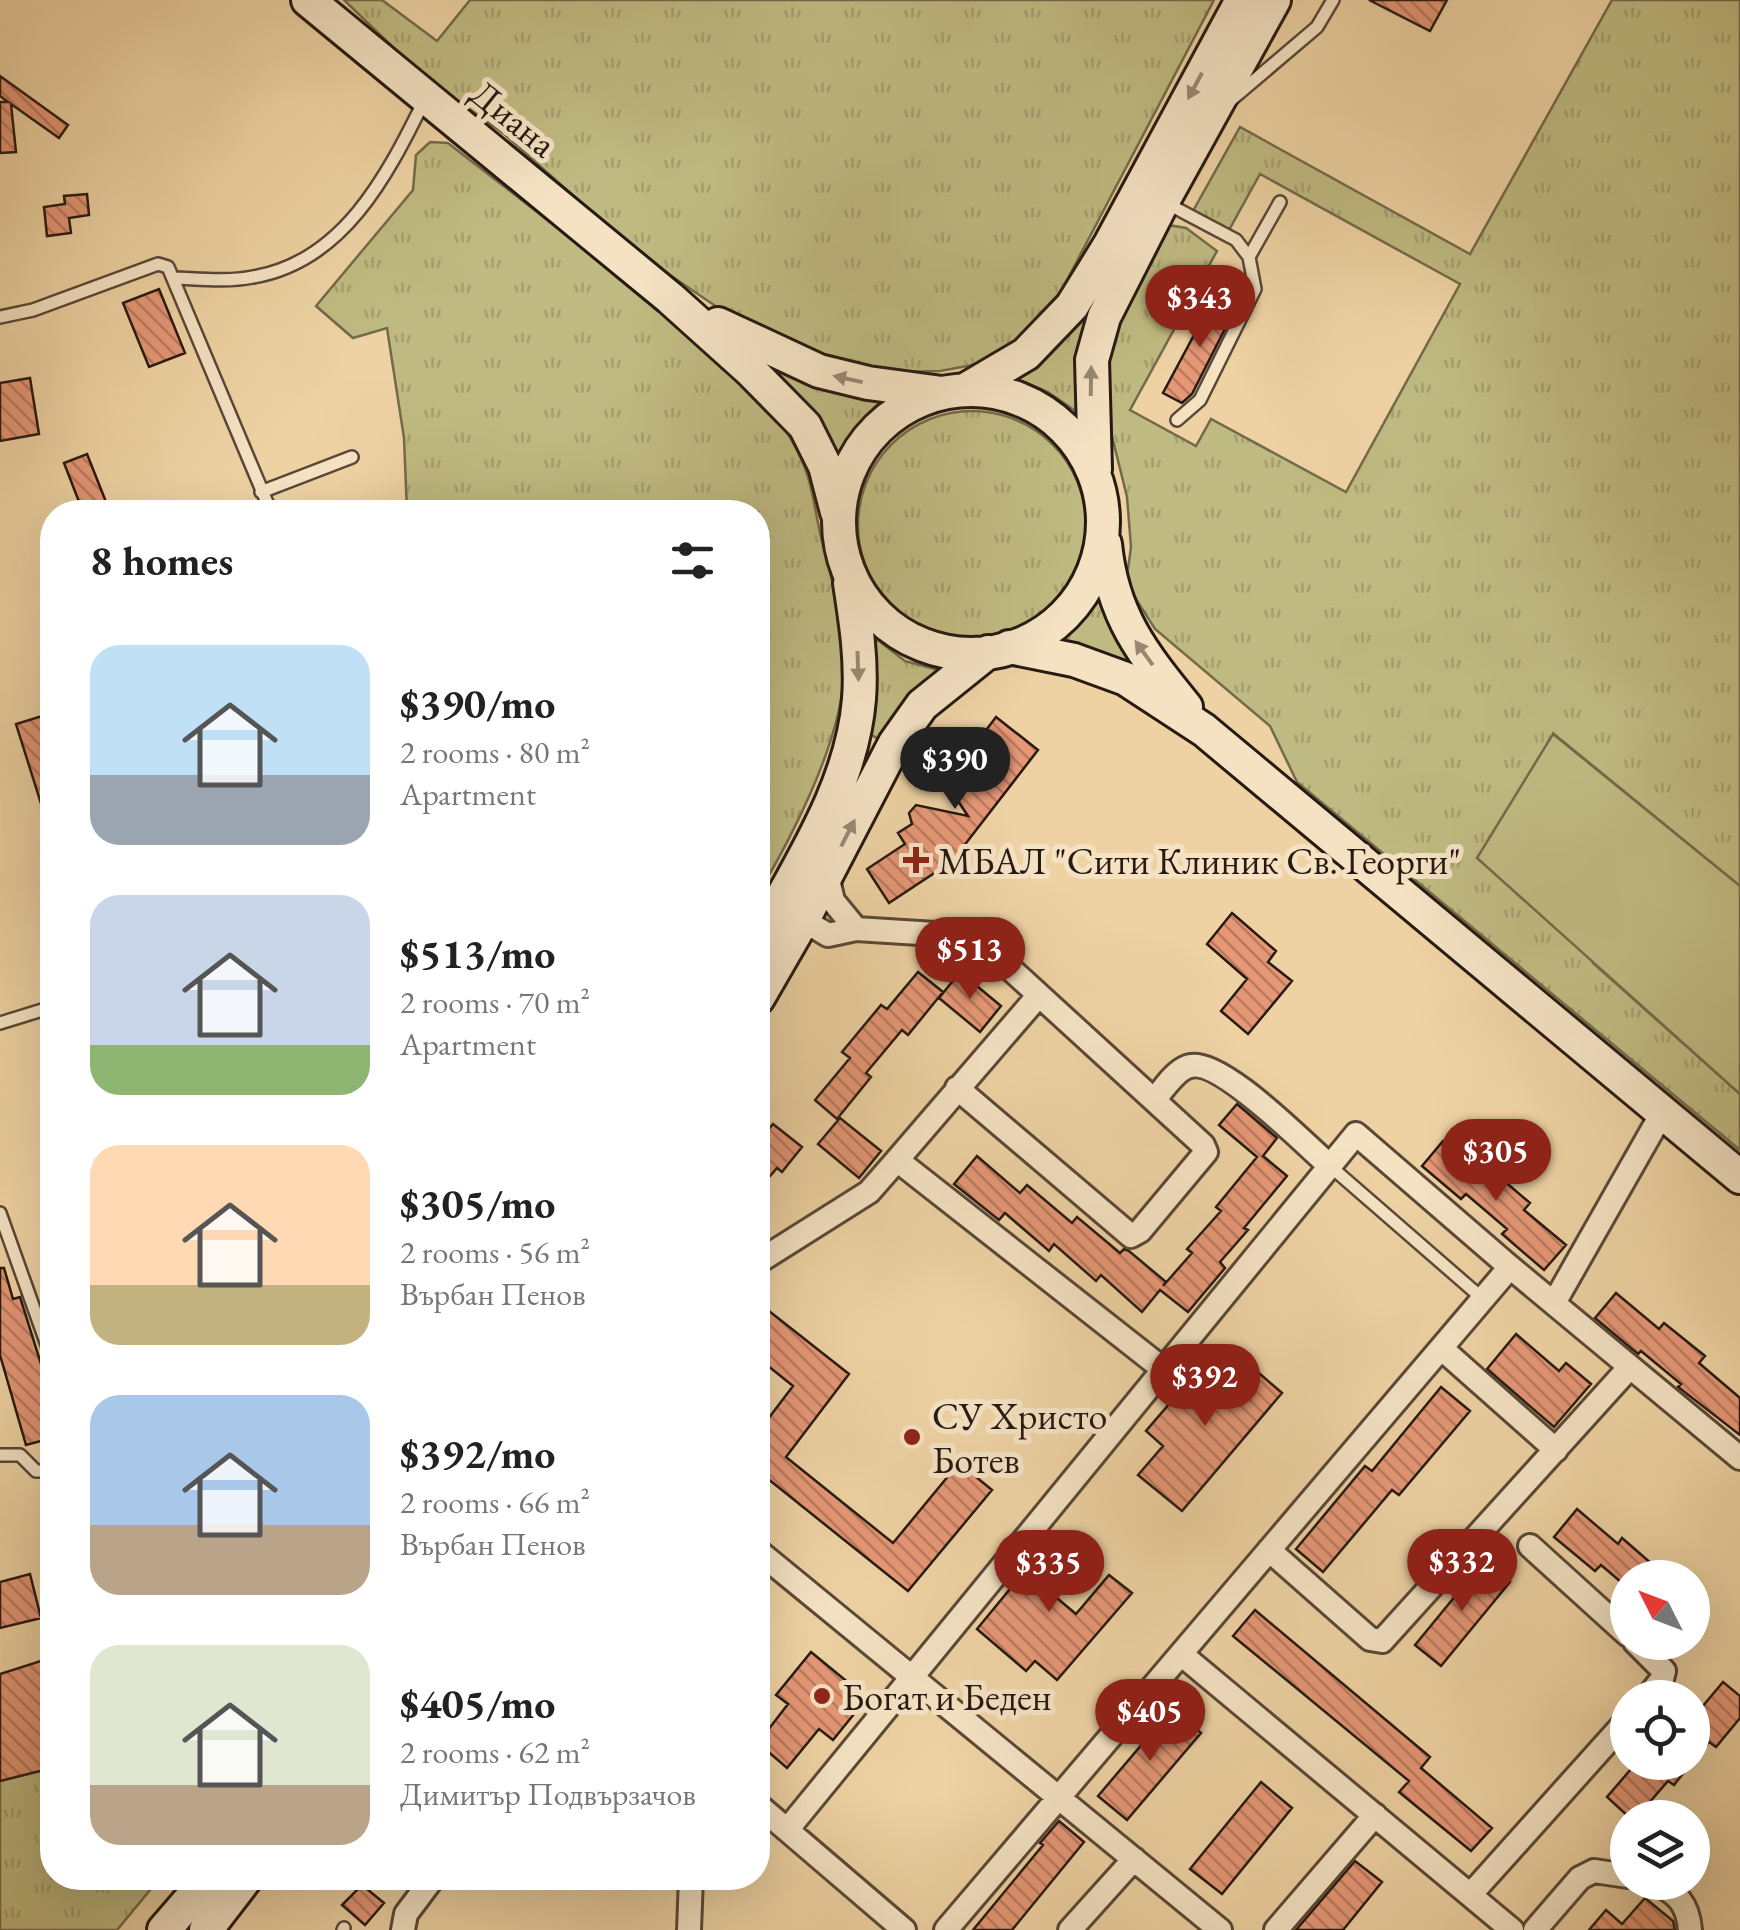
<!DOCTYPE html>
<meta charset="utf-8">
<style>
:root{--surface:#fff;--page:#f6f6f6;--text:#222;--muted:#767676;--accent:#8f2418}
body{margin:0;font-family:"EB Garamond",serif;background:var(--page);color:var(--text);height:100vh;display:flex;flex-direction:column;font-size:38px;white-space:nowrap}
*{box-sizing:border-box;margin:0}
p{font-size:32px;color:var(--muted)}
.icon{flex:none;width:55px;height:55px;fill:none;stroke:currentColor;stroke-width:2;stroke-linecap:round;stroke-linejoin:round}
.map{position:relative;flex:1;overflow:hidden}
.sheet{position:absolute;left:40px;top:500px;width:730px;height:1390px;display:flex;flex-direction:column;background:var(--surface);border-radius:40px;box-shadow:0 10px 40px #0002}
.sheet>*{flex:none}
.needle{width:65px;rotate:312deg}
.tools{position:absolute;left:1610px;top:1560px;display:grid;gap:20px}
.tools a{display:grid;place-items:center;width:100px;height:100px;border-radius:50%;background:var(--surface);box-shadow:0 10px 40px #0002;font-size:50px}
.price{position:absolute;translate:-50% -85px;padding:0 22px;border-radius:35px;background:var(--accent);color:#fff;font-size:32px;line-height:65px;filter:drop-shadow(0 2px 5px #0008)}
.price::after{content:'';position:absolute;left:50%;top:60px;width:30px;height:22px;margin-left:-15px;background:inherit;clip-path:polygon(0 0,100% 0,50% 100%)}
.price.active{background:#222;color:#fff}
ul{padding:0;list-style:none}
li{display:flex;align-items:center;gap:30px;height:250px;padding:0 50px}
li span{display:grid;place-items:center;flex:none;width:280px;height:200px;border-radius:30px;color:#555}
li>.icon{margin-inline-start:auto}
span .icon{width:120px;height:120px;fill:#fffc;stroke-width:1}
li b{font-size:42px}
h2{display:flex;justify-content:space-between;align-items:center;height:120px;padding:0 50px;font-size:42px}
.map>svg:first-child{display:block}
</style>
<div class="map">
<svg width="1740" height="1930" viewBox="0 0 1740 1930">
<defs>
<pattern id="grass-tufts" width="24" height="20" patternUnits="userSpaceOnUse" patternTransform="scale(2.5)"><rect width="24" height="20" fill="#bfba81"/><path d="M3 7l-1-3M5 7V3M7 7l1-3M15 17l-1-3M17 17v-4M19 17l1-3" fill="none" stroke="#a49f6e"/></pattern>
<pattern id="building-back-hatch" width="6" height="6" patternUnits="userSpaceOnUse" patternTransform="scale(2.5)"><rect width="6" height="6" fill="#e59776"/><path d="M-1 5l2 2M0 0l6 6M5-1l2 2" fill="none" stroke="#ba7a5f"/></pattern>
</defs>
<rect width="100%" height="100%" fill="#eed2a3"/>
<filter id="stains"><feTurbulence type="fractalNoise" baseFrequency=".002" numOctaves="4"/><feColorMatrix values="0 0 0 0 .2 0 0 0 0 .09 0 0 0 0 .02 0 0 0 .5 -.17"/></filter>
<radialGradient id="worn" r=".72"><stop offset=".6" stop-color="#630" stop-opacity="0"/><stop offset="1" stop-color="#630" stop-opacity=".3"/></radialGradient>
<!-- grass -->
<path fill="url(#grass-tufts)" stroke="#736a4a" stroke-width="2.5" d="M344,0h38l55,41 33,-41h744l-158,301 -48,51 -30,12 -38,7 -42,1 -48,-3 -117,-51 -94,-64 -135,-120 -81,-58z
M1612,0h128v886l-186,-152 39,229 147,131v56l-443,-368 -27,-56 -115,-97 -21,-33 -7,-20 4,-29 -4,-50 -22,-89v-38l9,-36 16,-41 38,-68 18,3 31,23 -87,159 66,36 15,-27 135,73 114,-208 -200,-110 -31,56 -36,-19 47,-84 230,127z
M430,142l18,1c82,64 166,127 244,194 36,31 77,62 100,104 24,42 20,65 32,108 12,45 22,89 19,135 -6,65 -52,155 -85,210v-382h-351l-3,-74 -17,-110 -34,10 -37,-32 97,-116 3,-35z
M1103,278l-26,134 -29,-20 -36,-15c48,-28 62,-55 91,-99z
M755,361l60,21 77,16 -31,25 -25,40z
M858 525a114 114 0 1 1 228 0a114 114 0 1 1-228 0Z
M1099,592l49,85 -55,-28 -34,-11 21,-18z
M870,634l35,27 41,11 -65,69 -14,-9z
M52,1768v110h108l-43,52h-117v-149z"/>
<!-- garden -->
<path fill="#bfba81" stroke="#736a4a" stroke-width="2.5" d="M1553,734l187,152v208l-263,-236z"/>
<!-- building -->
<path fill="url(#building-back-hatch)" stroke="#271a12" stroke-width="2.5" d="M1369,0h78l-17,31z
M0,76l68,49 -9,13 -48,-34 5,48 -16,1v-51h8l-8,-6z
M87,194l2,21 -20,3 2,15 -24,3 -3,-29 21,-3 -1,-8z
M159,289l26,64 -36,14 -26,-64z
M1216,294l21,11 -45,89 -10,9 -19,-10z
M30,378l9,56 -39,7v-58z
M87,454l23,58h-27l-19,-49z
M52,713v116h-3l-33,-105z
M996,717l42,33 -75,97 3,5 -77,51 -22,-34 38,-25 -7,-11 14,-9 -3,-11 7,-8 52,11 -22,-33z
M1232,913l44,38 -8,11 24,19 -44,53 -27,-23 26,-32 -40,-35z
M918,972l25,20 -35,43 -6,-5 -36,43 5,4 -34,42 -22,-19 35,-42 -8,-6 39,-47 6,4z
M960,972l41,34 -21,26 -41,-34z
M1237,1104l40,34 -14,18 24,20 -43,52 4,2 -28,32 5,6 -37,44 -28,-22 -18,22 -41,-37 -5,6 -42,-37 -5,7 -44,-38 -6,7 -45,-36 23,-28 43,37 7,-8 45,38 5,-6 43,36 4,-4 5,2 37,31 -3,4 29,-33 -5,-4 34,-38 -5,-4 41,-50 -38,-32z
M840,1118l41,33 -22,27 -41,-34z
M773,1124l29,23 -20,25 -5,-4 -19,22v-48z
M1443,1141l40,34 6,-7 41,35 -6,7 42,35 -22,25 -42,-36 5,-5 -21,-18 -20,-17 -5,5 -39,-33z
M0,1268h4l9,31 7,-2 32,102v39l-26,7 -26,-90z
M1616,1293l43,36 5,-6 41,33 -6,7 41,35v37l-62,-48 3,-3 -40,-33 -3,3 -43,-36z
M769,1311l80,63 -63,83 107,86 66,-80 33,27 -84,101 -150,-120v-60l10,8 25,-33 -35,-28v-32z
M1516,1334l43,37 7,-8 25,21 -37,43 -67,-58z
M1206,1361l22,20 17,-20 37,32 -100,118 -44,-36 25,-29 -17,-15z
M1441,1387l29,24 -71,84 -7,-5 -69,82 -27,-23 69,-83 7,5z
M1577,1509l41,35 4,-6 46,40h-40v10l-27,-23 -6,6 -41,-34z
M1057,1532l21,17 -33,39 31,26 33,-39 23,18 -75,87 -22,-19 -9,10 -49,-42z
M1484,1561l26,21 -69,84 -26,-21z
M30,1574l11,44 -41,10v-46z
M1255,1610l175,147 -9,11 71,60 -21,23 -72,-59 10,-11 -176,-145z
M811,1652l56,46 -34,42 -14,-11 -32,39 -29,-25 30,-39 -12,-9z
M50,1658l2,10v100l-52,13v-107z
M1723,1682l17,14v22l-24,29 -7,-5 -17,20v-43z
M1172,1709l29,24 -74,87 -29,-24z
M1637,1762h55l-18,23 -6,-4 -32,37h-6l-23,-21z
M1261,1782l31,26 -70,86 -32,-25z
M1059,1821l25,21 -72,88h-39l70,-85 -3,-2z
M1355,1861l27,21 -39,48h-47z
M362,1885l22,18 -19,22 -23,-20z
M1645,1898l28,23 2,9h-86l17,-20 16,14z"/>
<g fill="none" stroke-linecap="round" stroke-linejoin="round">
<!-- lane casing -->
<g stroke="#594836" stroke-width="16">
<path id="lane" d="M1231,100l86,-73 16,-27
M1166,203l70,37 13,17 6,32 -55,111 -23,20
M1249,257l31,-55
M175,278c26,1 52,4 78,-1 90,-15 134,-101 171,-176
M0,317l33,-7 125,-46 10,3 103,245
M261,492l91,-35
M0,1023l52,-16
M1330,1166l153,133
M0,1213l52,146
M0,1455h20l16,16h16
M343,1930l1,-2"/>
</g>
<!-- street casing -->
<g stroke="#594836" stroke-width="28">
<path id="street" d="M827,875l6,26 23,28
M803,920l25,15 28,-6 95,6 41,17 211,193 3,7 -66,79 -9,5 -174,-148
M1154,1100c9,-10 20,-28 33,-33 31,-13 118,78 143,99
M897,1160l142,-165
M758,1262l111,-70 28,-32 266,209
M1554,1303l107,-188
M1441,1348l115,102
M1530,1546l98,89
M1269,1550l101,89 12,2 247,-273
M758,1551l462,379
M1635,1642l29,29 -2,8 -15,19
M1181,1654l331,276
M758,1805l146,125
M787,1830l569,-696 154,133 230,191
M1653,1882c24,10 35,22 37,48
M1471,1894l157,-175
M403,1930l3,-16 27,-36
M689,1930l2,-52
M946,1930l564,-663
M1070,1930l64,-71
M1276,1930l99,-115
M1535,1930l45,-52 14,-7 34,5"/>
</g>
<!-- secondary casing -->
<g stroke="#271a12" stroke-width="38">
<path id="secondary" d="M308,0l362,298 80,72 55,56 20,40 12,46
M718,324l101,47 49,12 74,10
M965,390l61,-36 46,-48 37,-60 133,-246
M839 522a132 132 0 1 1 264 0a132 132 0 1 1-264 0Z
M1095,469l-3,-109 12,-43 59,-116 111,-201
M1105,544c7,71 37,109 81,163
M1009,647l65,13 52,19 78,51 536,447
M758,941c40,-75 94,-154 101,-242 3,-38 -3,-77 -9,-116
M758,998l45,-78 92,-177 27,-38 66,-53
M164,1930l45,-52
M206,1930l40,-52"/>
</g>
<!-- lane -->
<use href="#lane" stroke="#f4e2c3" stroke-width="11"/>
<!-- street -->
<use href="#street" stroke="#f4e2c3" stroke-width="22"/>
<!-- secondary -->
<use href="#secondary" stroke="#f4e2c3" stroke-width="32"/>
</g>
<!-- one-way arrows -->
<defs><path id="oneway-solid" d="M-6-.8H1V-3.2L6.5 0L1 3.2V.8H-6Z" transform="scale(2.5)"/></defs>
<g fill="#988873">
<use href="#oneway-solid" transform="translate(1195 86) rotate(118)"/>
<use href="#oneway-solid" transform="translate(848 379) rotate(-168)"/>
<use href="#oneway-solid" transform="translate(1091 381) rotate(-89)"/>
<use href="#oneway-solid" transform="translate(1144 653) rotate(-126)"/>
<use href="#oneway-solid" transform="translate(858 666) rotate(88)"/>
<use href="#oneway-solid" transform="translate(848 833) rotate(-63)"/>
</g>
<!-- markers -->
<g fill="#8f2418" stroke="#f4e2c3" stroke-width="4">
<path d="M911 845h10v10h10v10h-10v10h-10v-10h-10v-10h10z"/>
<circle cx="912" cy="1437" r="10"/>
<circle cx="822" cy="1696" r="10"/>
</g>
<g text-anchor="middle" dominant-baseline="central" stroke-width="10" stroke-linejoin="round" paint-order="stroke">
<!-- street labels -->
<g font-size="38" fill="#271a12" stroke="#f4e2c3">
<text transform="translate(514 118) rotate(39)">Диана</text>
</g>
<!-- poi labels -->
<g font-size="38" fill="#271a12" stroke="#f4e2c3" text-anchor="start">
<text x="938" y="860">МБАЛ "Сити Клиник Св. Георги"</text>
<text x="932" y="1415">СУ Христо<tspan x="932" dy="44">Ботев</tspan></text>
<text x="842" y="1696">Богат и Беден</text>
</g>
</g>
<rect width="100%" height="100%" filter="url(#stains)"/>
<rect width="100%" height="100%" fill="url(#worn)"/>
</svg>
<div class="tools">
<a><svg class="needle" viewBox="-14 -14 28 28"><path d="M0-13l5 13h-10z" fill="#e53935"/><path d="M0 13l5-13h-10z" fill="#767676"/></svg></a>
<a><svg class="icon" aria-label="locate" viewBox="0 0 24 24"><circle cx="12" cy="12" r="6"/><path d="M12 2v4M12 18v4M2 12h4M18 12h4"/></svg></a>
<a><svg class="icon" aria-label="layers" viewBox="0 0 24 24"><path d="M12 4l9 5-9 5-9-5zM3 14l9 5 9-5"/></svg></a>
</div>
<b class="price" style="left:1200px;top:350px">$343</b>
<b class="price active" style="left:955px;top:812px">$390</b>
<b class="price" style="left:970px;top:1002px">$513</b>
<b class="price" style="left:1496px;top:1204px">$305</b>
<b class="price" style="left:1205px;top:1429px">$392</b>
<b class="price" style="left:1462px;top:1614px">$332</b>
<b class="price" style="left:1049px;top:1615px">$335</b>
<b class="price" style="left:1150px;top:1764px">$405</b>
<section class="sheet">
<h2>8 homes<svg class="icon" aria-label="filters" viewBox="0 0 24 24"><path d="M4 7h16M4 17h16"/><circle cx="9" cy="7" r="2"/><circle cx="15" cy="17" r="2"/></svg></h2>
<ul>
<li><span style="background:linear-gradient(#bfe0f5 65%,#9aa5b1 0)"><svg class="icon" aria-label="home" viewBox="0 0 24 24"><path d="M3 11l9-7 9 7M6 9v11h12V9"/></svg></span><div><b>$390/mo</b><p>2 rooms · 80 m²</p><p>Apartment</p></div></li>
<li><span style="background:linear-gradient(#c9d6e8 75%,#8fb573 0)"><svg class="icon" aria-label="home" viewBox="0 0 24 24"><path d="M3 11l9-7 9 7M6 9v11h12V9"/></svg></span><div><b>$513/mo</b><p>2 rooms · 70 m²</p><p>Apartment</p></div></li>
<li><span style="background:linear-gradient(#ffd9b3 70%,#c2b280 0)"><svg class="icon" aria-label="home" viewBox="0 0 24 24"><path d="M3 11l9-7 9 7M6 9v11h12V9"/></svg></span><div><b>$305/mo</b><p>2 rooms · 56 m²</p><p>Върбан Пенов</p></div></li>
<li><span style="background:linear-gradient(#a9c7e8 65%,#b9a48a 0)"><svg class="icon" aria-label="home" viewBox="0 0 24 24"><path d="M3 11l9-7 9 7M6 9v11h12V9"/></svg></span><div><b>$392/mo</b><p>2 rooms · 66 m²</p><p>Върбан Пенов</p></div></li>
<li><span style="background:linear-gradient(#dfe7d0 70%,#b9a48a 0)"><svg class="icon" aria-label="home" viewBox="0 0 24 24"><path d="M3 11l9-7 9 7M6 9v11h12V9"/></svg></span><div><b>$405/mo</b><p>2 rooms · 62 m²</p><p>Димитър Подвързачов</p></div></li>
</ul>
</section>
</div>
